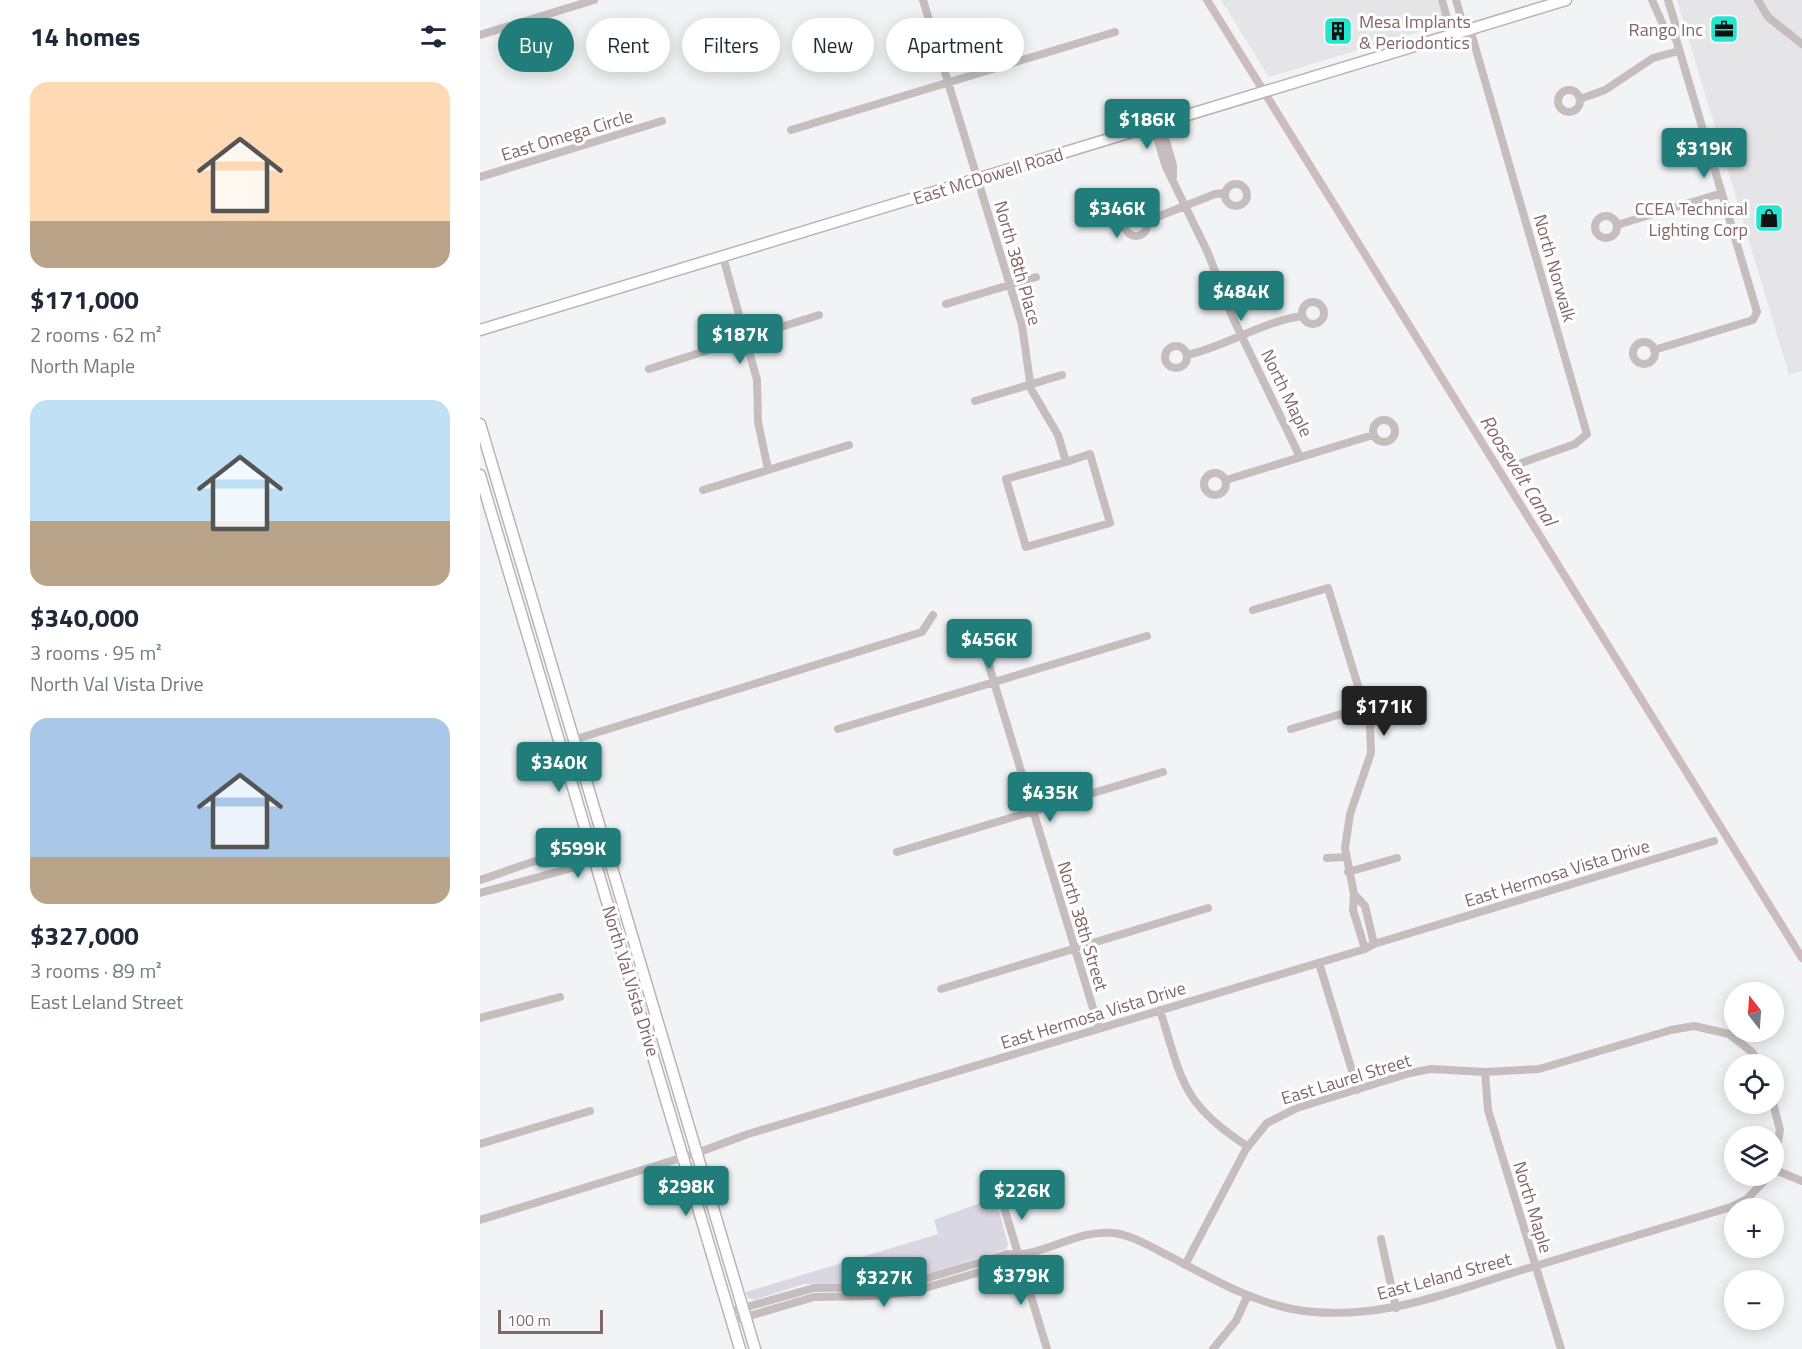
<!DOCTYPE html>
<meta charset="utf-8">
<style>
:root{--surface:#fff;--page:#f2f2f3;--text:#1f2937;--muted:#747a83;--accent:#217d7a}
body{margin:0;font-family:"Titillium Web",sans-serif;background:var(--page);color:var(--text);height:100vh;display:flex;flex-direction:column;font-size:22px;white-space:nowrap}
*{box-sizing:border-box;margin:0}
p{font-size:20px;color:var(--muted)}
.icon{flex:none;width:33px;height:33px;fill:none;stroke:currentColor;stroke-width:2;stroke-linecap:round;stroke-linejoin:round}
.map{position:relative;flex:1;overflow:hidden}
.side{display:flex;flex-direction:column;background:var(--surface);width:480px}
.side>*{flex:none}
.hud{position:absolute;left:18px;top:18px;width:570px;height:54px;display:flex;gap:12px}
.needle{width:39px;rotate:343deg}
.buttons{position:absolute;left:1244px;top:982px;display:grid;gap:12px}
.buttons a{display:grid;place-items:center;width:60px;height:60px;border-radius:50%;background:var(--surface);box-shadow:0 3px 15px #0003;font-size:30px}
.scale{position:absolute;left:18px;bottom:15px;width:105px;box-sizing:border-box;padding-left:6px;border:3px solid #836764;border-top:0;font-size:16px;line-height:21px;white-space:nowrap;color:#836764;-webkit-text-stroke:4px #fff;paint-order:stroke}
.price{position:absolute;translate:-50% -51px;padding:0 14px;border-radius:6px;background:var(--accent);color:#fff;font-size:20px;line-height:39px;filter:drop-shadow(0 2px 3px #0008)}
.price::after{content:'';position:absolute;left:50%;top:36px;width:18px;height:14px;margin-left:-9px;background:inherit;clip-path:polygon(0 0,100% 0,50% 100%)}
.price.selected{background:#222;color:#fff}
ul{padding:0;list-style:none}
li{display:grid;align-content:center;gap:12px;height:318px;padding:0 30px}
li span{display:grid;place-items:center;height:186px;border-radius:18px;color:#555}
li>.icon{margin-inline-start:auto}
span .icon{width:108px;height:108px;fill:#fffc;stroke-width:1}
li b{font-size:26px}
h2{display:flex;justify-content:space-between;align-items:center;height:72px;padding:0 30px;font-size:26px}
.pill{padding:0 21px;border-radius:27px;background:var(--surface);box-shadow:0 3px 15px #0003;font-size:21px;line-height:54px}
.pill.selected{background:var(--accent);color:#fff}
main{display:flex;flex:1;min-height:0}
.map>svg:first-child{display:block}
</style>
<main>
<section class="side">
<h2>14 homes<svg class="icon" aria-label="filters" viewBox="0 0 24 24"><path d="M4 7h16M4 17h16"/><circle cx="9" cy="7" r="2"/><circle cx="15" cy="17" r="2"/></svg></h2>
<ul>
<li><span style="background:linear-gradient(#ffd9b3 75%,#b9a48a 0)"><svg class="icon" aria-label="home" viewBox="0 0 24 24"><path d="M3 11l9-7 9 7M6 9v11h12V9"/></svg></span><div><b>$171,000</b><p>2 rooms · 62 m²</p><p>North Maple</p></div></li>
<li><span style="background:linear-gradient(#bfe0f5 65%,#b9a48a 0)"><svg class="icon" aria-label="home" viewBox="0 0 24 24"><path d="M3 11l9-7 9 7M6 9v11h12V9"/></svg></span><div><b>$340,000</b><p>3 rooms · 95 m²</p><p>North Val Vista Drive</p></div></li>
<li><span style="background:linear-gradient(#a9c7e8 75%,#b9a48a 0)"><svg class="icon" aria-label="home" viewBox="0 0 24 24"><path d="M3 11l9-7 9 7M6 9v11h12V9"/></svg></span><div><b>$327,000</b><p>3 rooms · 89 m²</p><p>East Leland Street</p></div></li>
</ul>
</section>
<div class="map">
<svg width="1322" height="1349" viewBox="0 0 1322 1349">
<rect width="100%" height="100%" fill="#f1f3f5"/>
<!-- built -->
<path fill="#e5e4e6" d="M741,0h216l5,18 -4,8 -169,51z
M1197,0h125v371l-13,4z"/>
<!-- green -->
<path fill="#d9d7e1" d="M508,1200l11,10 9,35 -2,4 -95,30 -20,3 -87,2 -50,16 -6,-2 -2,-6 192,-58 -4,-14z"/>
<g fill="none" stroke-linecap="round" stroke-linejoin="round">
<!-- canal -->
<path stroke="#ccbcbd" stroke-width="8" d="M727,0l595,958"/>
<!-- secondary casing -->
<g stroke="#bcb3b2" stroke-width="13">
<path id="secondary" d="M0,330l1086,-330
M0,424l275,925
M0,475l260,874"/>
</g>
<!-- street -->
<path stroke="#c6bebe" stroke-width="8" d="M443,0l99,325 9,64 27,46 8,27 24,-8 20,69 -84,24 -20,-68 60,-17
M962,0l6,22 10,11
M976,0l5,18 -3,15
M1172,0l12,27 12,12 -1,-16 -7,-23
M1278,0l10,17 34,27
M990,29l117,405 -12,10 -65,23
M0,35l114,-35
M1078 101a11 11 0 1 1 22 0a11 11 0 1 1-22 0Z
M1100,99l25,-9 48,-32 26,-7
M681,123l12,42v12
M673,125l13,42 42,86 24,63 68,141
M311,130l324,-98
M0,177l182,-56
M745 195a11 11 0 1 1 22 0a11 11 0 1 1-22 0Z
M645 225a11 11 0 1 1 22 0a11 11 0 1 1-22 0Z
M1115 227a11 11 0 1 1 22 0a11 11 0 1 1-22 0Z
M667,221l68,-27 10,-1
M1137,225l105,-32
M243,257l34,123 1,42 10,47
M822 313a11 11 0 1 1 22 0a11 11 0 1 1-22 0Z
M466,304l90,-27
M1153 353a11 11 0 1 1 22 0a11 11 0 1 1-22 0Z
M685 357a11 11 0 1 1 22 0a11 11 0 1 1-22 0Z
M1174,350l99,-30 4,-8 -81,-273
M707,355c40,-9 74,-33 115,-39
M169,369l170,-54
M495,401l87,-26
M893 431a11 11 0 1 1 22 0a11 11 0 1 1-22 0Z
M724 484a11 11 0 1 1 22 0a11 11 0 1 1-22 0Z
M746,480l147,-45
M223,490l146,-45
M773,610l75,-22 42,137 1,28 -21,61 -5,34 9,46 -1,16 12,39
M497,626l122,402
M358,729l309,-93
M811,729l74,-22
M93,740l349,-108 11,-17
M417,852l266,-80
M847,858l18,-1
M868,872l49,-14
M0,880c32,-10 79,-32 112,-26
M0,893l99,-27 13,-12
M874,894l11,12 9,38
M839,963l39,127
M461,989l267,-81
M680,1010c22,71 22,94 87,136
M0,1018l80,-21
M1005,1072l3,38 73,239
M1293,1103l7,27 -7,39
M0,1144l110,-33
M1293,1169l29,12
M520,1194l47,155
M0,1220l217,-67 51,-19 617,-185 9,-5 340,-103
M901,1239l15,69
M705,1265l61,-116 21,-26 30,-15 113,-35 21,-4 54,3 54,-3 132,-39 23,-4 35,8 23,18 8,13
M249,1312l85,-24 76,-1 18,-3 99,-30c36,4 69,-25 106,-21 20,2 40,15 58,24 40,21 77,43 121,52 80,15 155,-16 230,-39 70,-21 140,-42 209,-63l16,-8 22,-23
M252,1321l82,-24 58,-1 39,-4 100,-29 8,-8
M733,1349l23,-28 11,-24"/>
<!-- secondary -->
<use href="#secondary" stroke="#fff" stroke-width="10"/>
</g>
<!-- icons -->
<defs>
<g id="office-square" transform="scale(1.5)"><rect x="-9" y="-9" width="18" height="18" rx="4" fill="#23e4cd" stroke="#fff"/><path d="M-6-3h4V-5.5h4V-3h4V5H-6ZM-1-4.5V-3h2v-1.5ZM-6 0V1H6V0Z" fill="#111"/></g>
<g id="building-square" transform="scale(1.5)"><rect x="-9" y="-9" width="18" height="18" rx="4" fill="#23e4cd" stroke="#fff"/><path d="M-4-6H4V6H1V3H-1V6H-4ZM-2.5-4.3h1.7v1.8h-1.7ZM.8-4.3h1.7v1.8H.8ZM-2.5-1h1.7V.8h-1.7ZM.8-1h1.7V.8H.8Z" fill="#111"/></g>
<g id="shop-square" transform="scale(1.5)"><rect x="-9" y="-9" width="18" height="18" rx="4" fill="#23e4cd" stroke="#fff"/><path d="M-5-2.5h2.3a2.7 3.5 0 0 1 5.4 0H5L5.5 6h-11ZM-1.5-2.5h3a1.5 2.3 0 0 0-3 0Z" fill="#111"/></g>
</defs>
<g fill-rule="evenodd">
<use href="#office-square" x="1244" y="29"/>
<use href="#building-square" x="858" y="31"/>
<use href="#shop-square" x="1289" y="218"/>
</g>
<g text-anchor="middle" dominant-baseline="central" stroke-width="6" stroke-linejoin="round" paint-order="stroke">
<!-- poi labels -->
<g font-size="18" fill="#836764" stroke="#fff" text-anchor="end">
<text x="879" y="21" text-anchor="start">Mesa Implants<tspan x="879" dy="21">&amp; Periodontics</tspan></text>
<text x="1223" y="29">Rango Inc</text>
<text x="1268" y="208">CCEA Technical<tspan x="1268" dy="21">Lighting Corp</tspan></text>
</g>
<!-- street labels -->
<g font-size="18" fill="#836764" stroke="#fff">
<text transform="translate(87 135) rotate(-17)">East Omega Circle</text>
<text transform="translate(508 176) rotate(-17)">East McDowell Road</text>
<text transform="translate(538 263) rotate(74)">North 38th Place</text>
<text transform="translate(1075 268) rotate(74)">North Norwalk</text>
<text transform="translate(807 393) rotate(64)">North Maple</text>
<text transform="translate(1077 873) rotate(-17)">East Hermosa Vista Drive</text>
<text transform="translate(603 926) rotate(73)">North 38th Street</text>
<text transform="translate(151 981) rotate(73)">North Val Vista Drive</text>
<text transform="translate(613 1015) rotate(-17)">East Hermosa Vista Drive</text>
<text transform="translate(866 1079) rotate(-17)">East Laurel Street</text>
<text transform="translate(1053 1207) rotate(73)">North Maple</text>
<text transform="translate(964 1276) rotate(-15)">East Leland Street</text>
</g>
<!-- water labels -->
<g font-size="20" font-style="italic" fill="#8d696c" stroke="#fff">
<text transform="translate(1039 470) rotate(58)">Roosevelt Canal</text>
</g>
</g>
</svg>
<div class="buttons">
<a><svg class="needle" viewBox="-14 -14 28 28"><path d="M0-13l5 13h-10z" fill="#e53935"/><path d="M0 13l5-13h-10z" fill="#747a83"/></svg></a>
<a><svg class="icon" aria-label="locate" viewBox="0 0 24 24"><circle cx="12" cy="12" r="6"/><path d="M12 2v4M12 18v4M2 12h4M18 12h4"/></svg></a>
<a><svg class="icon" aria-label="layers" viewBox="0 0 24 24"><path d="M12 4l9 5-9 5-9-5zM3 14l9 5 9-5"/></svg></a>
<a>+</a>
<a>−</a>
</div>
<div class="scale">100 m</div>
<b class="price" style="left:667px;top:150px">$186K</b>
<b class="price" style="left:1224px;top:179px">$319K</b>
<b class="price" style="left:637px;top:239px">$346K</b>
<b class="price" style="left:761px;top:322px">$484K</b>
<b class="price" style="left:260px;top:365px">$187K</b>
<b class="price" style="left:509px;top:670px">$456K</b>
<b class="price selected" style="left:904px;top:737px">$171K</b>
<b class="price" style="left:79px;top:793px">$340K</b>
<b class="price" style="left:570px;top:823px">$435K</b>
<b class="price" style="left:98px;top:879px">$599K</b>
<b class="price" style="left:206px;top:1217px">$298K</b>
<b class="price" style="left:542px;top:1221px">$226K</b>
<b class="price" style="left:541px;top:1306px">$379K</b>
<b class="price" style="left:404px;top:1308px">$327K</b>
<div class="hud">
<a class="pill selected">Buy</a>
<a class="pill">Rent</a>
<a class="pill">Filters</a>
<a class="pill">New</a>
<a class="pill">Apartment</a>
</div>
</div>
</main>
